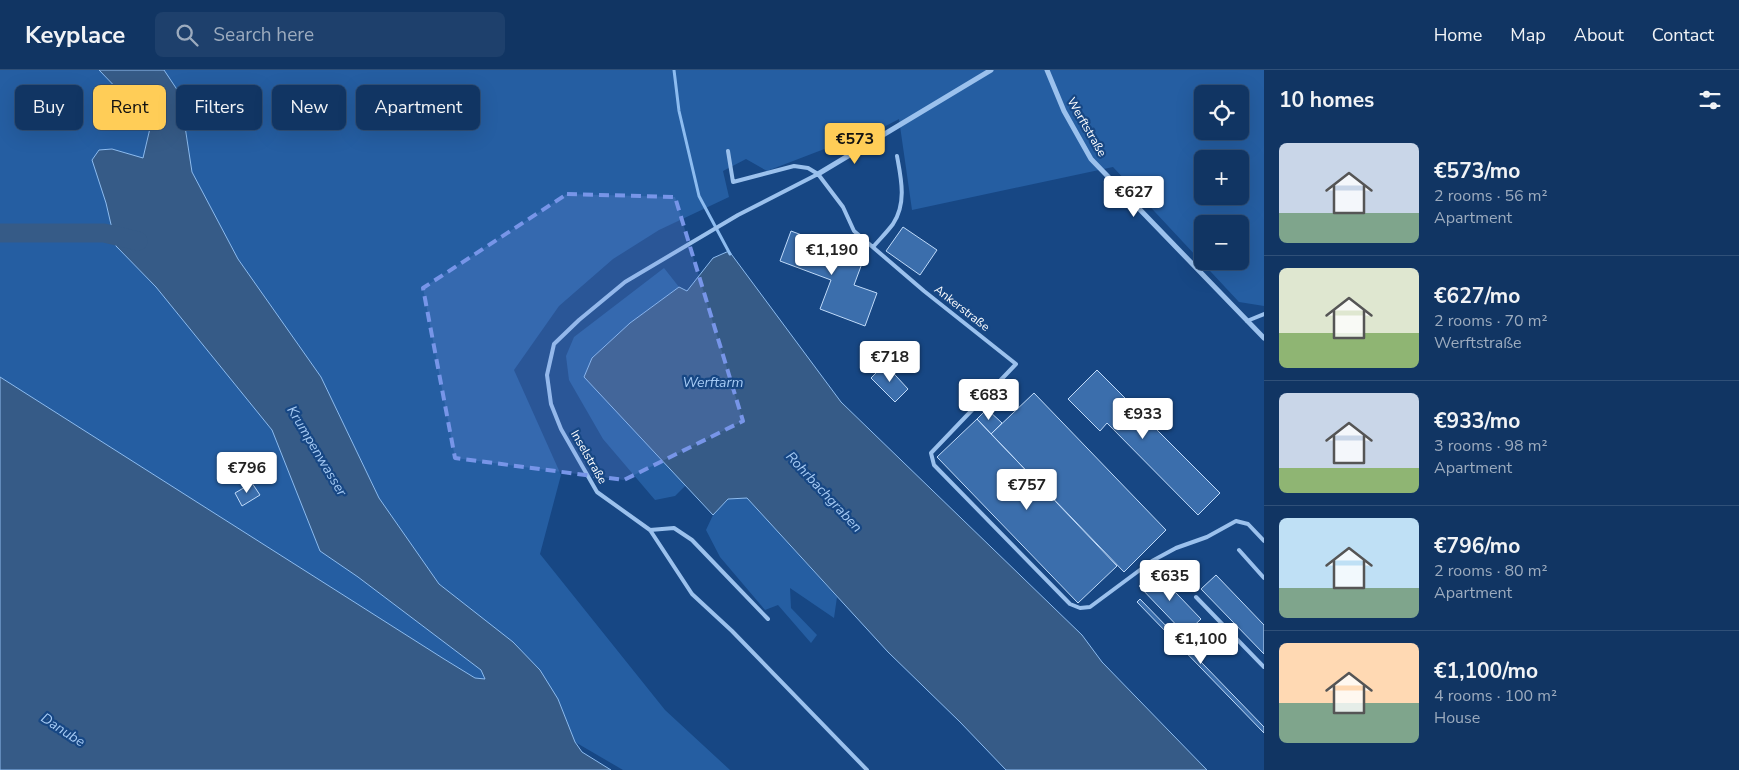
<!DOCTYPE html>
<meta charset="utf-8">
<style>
:root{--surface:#113563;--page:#1e406c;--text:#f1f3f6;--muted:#9cabbe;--line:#305078;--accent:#ffcd57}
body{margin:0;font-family:"Nunito Sans",sans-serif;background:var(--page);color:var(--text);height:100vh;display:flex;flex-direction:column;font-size:19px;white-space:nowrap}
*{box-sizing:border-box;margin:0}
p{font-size:16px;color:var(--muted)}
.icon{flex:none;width:28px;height:28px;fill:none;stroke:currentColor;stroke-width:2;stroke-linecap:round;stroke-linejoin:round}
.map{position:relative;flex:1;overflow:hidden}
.side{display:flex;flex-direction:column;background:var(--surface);width:475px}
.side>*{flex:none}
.guide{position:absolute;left:15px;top:15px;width:475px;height:45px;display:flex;gap:10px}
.tools{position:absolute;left:1194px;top:15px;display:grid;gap:10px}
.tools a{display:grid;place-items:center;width:55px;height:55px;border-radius:8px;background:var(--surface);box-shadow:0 5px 20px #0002,0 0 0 1px var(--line);font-size:25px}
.price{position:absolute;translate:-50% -42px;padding:0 11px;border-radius:5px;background:#fff;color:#222;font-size:16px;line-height:32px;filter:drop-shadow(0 1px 2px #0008)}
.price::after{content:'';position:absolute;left:50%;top:30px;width:15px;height:11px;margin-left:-8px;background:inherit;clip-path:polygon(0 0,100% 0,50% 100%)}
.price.current{background:var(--accent);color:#111}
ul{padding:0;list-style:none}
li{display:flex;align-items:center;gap:15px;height:125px;padding:0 15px}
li+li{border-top:1px solid var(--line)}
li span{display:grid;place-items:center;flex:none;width:140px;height:100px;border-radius:8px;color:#555}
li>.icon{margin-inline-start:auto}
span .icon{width:60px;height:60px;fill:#fffc;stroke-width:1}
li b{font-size:21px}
h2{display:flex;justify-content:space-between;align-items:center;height:60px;padding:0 15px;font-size:21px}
.tag{padding:0 18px;border-radius:8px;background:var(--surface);box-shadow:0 5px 20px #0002,0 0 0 1px var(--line);font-size:18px;line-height:45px}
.tag.current{background:var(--accent);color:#111}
header{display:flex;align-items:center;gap:30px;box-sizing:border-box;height:70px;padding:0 25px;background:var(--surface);border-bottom:1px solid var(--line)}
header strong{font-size:24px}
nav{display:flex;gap:28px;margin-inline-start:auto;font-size:18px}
.search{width:350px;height:45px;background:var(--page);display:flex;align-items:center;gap:12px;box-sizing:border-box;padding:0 18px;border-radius:8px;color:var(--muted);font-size:19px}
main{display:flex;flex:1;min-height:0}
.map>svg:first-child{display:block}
</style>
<header>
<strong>Keyplace</strong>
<div class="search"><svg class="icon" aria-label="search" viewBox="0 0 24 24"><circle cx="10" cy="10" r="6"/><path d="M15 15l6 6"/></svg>Search here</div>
<nav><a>Home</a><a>Map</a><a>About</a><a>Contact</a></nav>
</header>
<main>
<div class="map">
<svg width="1264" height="700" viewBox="0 0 1264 700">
<rect width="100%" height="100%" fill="#174784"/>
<!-- green -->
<path fill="#255ea2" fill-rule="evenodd" d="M0,0h99l52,54 -8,34 -31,-9 -6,54 10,43 40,41 116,143 48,121 38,26 123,93 5,10 -11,-2 -31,-19 -444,-282z
M164,0h1100v236l-25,-4 -126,-135 -201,43 -13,-91 -42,22 -30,7 -60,23 -21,-12 -23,12 6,26 -70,33 -46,29 -54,47 -45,64 47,105 -21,79 125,156 65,60h-107l-48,-28 -17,-43 -47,-57 -72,-58 -60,-86 -58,-121 -83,-118 -46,-87 -12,-78zM1202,24h38v37h-38zM1202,89h38v37h-38zM1202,154h38v37h-38z
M664,198l15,19 -49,36 -38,35 -8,19 102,108 -11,11 -20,4 -52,-61 -34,-59 -3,-24 8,-19z
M747,428l90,99 -3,21 -44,-30 1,20 26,27 -6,8 -33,-38 -13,5 -45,-53 -14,-27 7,-15 15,-16z"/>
<!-- water -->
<path fill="#365b87" stroke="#8dbcf0" d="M99,0h65l16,24 12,78 46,87 83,118 58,121 60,86 74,58 27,28 18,29 17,43 7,10 29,18h-611v-393l444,282 31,19 10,1 -4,-9 -123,-93 -38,-26 -48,-121 -116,-143 -40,-41 -10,-43 -14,-43 7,-10 13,-1 31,9 8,-34z
M729,181l112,151 241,233 20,27 105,108h-201l-46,-48 -72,-70 -141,-154 -19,1 -15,16 -129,-138 8,-19 38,-35 49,-36 8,4 26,-33z"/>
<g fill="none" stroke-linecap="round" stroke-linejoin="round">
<!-- stream -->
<path stroke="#8dbcf0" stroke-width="3" d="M674,0l5,41 20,85 31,58"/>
<!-- river -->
<path stroke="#365b87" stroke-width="19" d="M0,163h104l34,8"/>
</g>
<!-- building -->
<path fill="#3b6eac" stroke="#c0dbfa" d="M903,157l34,23 -17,25 -34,-24z
M791,161l73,27 -10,27 23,8 -12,33 -45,-17 11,-29 -51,-19z
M885,294l23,25 -13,13 -24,-24z
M1097,300l123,123 -22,22 -91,-92 -7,8 -32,-32z
M1034,323l132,137 -42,42 -133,-138z
M987,339l15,14 -11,11 -14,-15z
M977,349l140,147 -39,37 -141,-146z
M252,413l8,12 -18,11 -7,-13z
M1155,501l46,48 -16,15 -46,-48z
M1216,505l48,50v29l-63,-65z
M1140,529l124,128v6l-127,-131z"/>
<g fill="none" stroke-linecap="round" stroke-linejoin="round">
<!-- lane -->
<path stroke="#9bc1ed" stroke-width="4" d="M728,81l5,31 61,-16 14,2 10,6 25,33 11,24 70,60 92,73 -85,89 3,12 136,139 10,4 10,-1 62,-46 24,-13 31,-11 29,-16 12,3 16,17
M818,104l-80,41 -113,67 -46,38 -25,24 -7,31 4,29 10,25 36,63 53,38 42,64 40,37 135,139
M873,177c7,-8 14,-15 20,-23 14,-21 8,-46 4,-68
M1247,251l17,-7
M650,460l24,-2 18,12 76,79
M1239,480l25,28
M1196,527l68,70"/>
<!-- street -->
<path stroke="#9bc1ed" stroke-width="5" d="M1047,0l17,41 27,48 173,179
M818,104l173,-104"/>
</g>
<!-- marked area -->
<path fill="#7795e8" fill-opacity="0.2" stroke="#7795e8" stroke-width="4" stroke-dasharray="10 6" stroke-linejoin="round" d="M567,124l108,3 68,224 -119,59 -169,-22 -32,-170z"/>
<g text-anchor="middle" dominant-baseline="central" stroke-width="4.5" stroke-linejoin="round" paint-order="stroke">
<!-- street labels -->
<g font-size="12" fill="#fff" stroke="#174784">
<text transform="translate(1087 57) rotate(60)">Werftstraße</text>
<text transform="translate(962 238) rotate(38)">Ankerstraße</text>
<text transform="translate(589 387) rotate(60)">Inselstraße</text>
</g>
<!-- water labels -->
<g font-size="14" font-style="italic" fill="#a6cbf5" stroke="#174784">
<text x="713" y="312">Werftarm</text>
<text transform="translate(317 381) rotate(59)">Krumpenwasser</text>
<text transform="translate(824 422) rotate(47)">Rohrbachgraben</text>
<text transform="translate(63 660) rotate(33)">Danube</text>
</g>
</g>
</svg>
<div class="tools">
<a><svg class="icon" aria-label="locate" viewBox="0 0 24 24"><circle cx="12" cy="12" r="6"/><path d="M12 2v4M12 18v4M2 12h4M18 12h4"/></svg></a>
<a>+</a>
<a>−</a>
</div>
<b class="price current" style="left:855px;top:95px">€573</b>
<b class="price" style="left:1134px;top:148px">€627</b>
<b class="price" style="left:832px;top:206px">€1,190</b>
<b class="price" style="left:890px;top:313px">€718</b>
<b class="price" style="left:989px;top:351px">€683</b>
<b class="price" style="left:1143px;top:370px">€933</b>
<b class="price" style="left:247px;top:424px">€796</b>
<b class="price" style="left:1027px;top:441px">€757</b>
<b class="price" style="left:1170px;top:532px">€635</b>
<b class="price" style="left:1201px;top:595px">€1,100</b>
<div class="guide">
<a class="tag">Buy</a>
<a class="tag current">Rent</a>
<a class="tag">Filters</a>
<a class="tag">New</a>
<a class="tag">Apartment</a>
</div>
</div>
<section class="side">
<h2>10 homes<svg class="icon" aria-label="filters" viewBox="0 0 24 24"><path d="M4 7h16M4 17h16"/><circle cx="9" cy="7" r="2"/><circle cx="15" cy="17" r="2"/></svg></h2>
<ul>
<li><span style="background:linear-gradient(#c9d6e8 70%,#7fa58c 0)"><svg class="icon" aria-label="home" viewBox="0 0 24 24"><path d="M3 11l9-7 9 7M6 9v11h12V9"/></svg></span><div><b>€573/mo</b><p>2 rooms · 56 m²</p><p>Apartment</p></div></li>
<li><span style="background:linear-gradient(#dfe7d0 65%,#8fb573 0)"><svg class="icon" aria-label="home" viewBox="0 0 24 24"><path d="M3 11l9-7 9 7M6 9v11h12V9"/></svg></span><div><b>€627/mo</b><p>2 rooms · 70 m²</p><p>Werftstraße</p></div></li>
<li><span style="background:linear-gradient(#c9d6e8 75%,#8fb573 0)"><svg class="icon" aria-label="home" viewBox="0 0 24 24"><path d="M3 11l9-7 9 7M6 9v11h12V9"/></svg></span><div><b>€933/mo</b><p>3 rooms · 98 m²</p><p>Apartment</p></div></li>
<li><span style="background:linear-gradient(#bfe0f5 70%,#7fa58c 0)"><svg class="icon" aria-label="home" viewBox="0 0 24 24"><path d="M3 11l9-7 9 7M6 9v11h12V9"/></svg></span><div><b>€796/mo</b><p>2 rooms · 80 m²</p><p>Apartment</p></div></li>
<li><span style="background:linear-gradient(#ffd9b3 60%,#7fa58c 0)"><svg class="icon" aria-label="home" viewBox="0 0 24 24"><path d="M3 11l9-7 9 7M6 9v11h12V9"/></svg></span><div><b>€1,100/mo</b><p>4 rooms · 100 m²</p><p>House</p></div></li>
</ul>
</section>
</main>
